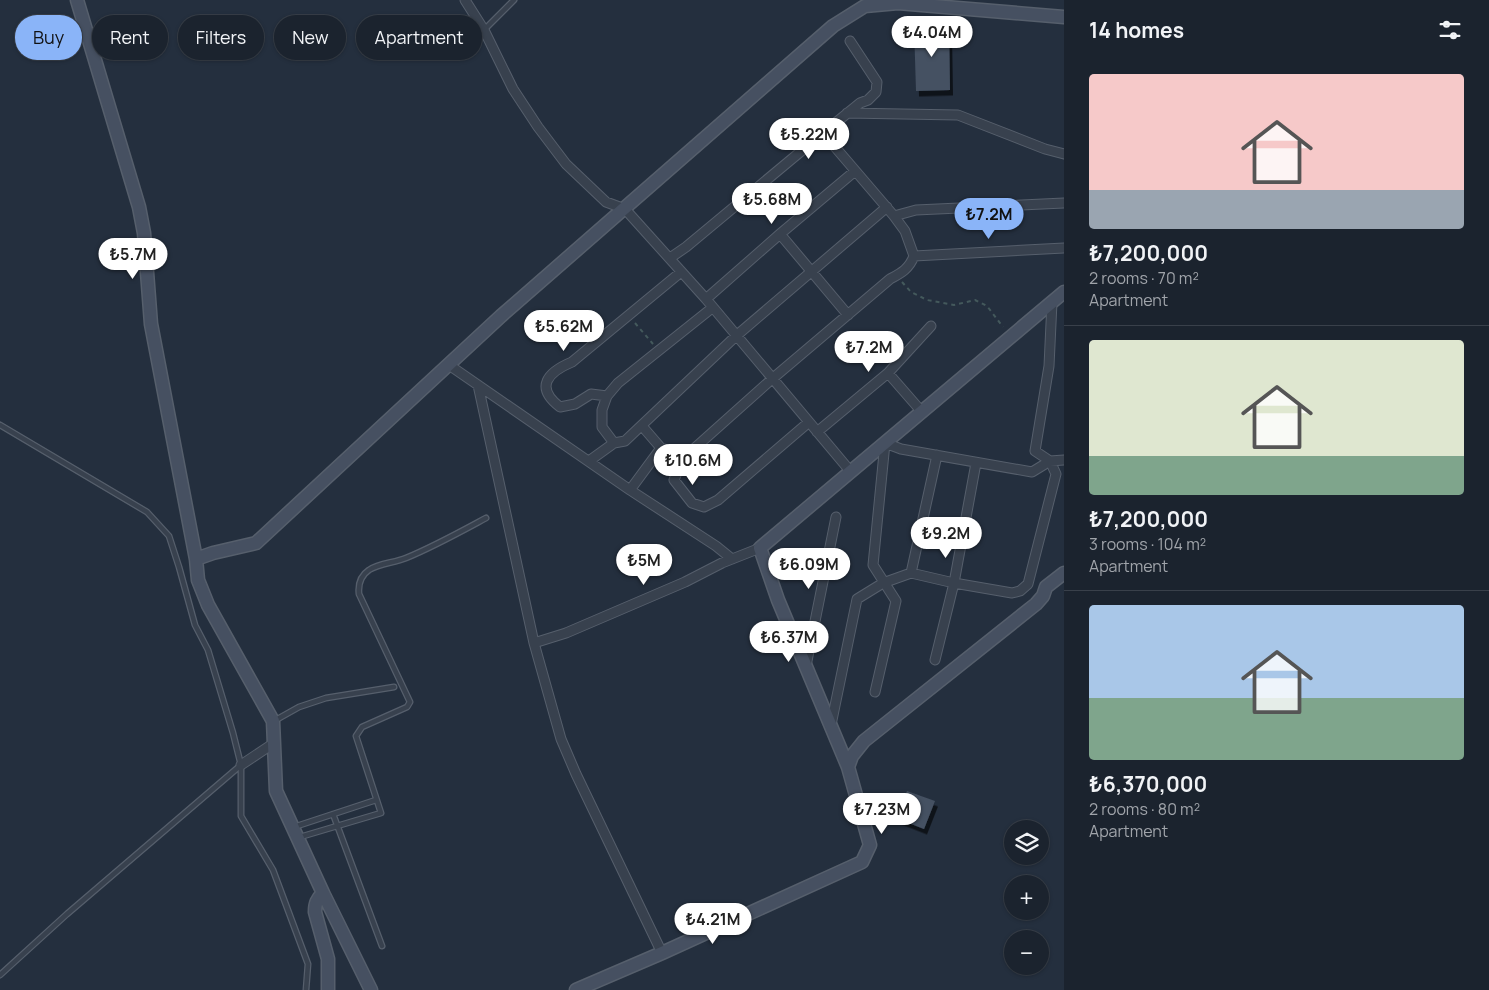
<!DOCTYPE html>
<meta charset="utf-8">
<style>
:root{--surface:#1b232e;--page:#242b36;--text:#f1f3f6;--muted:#a0a4aa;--line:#39404a;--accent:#8ab4f8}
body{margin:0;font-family:Manrope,sans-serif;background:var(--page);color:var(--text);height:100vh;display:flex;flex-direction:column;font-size:19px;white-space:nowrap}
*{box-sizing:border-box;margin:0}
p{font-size:16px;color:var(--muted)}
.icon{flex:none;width:28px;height:28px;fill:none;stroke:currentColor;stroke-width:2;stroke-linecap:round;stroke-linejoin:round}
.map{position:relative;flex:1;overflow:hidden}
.sheet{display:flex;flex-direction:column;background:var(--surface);width:425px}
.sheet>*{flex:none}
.hud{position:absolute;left:15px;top:15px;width:475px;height:45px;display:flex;gap:10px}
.fabs{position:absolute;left:1004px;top:820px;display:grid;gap:10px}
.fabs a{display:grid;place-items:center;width:45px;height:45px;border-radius:50%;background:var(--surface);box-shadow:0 1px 4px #0004,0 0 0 1px var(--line);font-size:25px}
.price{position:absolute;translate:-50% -42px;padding:0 11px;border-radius:18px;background:#fff;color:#222;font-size:16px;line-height:32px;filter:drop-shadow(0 1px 2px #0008)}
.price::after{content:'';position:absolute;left:50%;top:30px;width:15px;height:11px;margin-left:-8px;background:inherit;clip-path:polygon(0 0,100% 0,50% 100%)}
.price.active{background:var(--accent);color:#111}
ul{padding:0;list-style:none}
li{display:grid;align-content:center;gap:10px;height:265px;padding:0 25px}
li+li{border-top:1px solid var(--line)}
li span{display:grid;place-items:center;height:155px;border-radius:5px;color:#555}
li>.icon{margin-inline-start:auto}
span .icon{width:90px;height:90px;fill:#fffc;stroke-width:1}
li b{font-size:21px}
h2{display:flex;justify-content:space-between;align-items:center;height:60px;padding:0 25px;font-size:21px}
.tag{padding:0 18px;border-radius:22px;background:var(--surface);box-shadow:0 1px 4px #0004,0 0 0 1px var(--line);font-size:18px;line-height:45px}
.tag.active{background:var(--accent);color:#111}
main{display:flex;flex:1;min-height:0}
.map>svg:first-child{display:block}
</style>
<main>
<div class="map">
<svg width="1064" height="990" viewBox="0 0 1064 990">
<defs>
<filter id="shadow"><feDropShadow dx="3" dy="5.5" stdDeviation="0" flood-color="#0009"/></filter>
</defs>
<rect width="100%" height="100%" fill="#242f3e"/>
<!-- building -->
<path fill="#455162" filter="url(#shadow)" d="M914,26h35l1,64 -34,1z
M907,791l28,10 -11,28 -28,-11z"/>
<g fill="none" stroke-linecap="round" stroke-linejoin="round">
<!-- lane casing -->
<g stroke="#565f6c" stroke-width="7">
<path id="lane" d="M484,30l30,-30
M0,425l147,87 22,24 10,31 16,58 13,25 25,83 8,32v51l32,54 35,94 -2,26
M274,721l25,-14 27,-9 68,-11
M333,814l49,132
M294,827l82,-27
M300,837l81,-24 -25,-77 6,-9 45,-20 3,-5 -51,-108c-1,-10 1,-18 10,-24 10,-7 25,-7 37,-12 27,-11 54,-26 80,-40
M0,975l67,-61 174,-149"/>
</g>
<!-- street casing -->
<g stroke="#565f6c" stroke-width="11">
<path id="street" d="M465,0l19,30 29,59 25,38 28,37 40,38 19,7 81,90 145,173
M847,113l111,2 87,34 19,5
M894,216l22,-6 148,-7
M780,234l68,81
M914,256l150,-8
M670,258l16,-11 137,-114 37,-30 8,-3 8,-8 1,-10 -27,-41
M706,299l74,-65 75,-63
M712,308l-94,75 -11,13 -5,14v17l12,16 11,-2 111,-105 151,-129
M449,365l181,125 86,56 16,13
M888,373l34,39
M478,385l56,258 27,96 15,35 86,179
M607,396l-16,-2 -16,10 -15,3c-26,-20 -12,-35 12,-45l109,-90
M809,422l-91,78 -14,7 -12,-4 -18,-23 4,-10 10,-16 84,-75 118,-100c11,-6 19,-10 24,-23l-9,-25 -11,-15 -71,-83
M817,432l71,-59 43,-47
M661,448l11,4 10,11
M589,461l25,-18
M630,490l31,-42 -19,-22
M911,573l26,-118
M534,643l32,-10 119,-51 37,-19 38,-15
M935,660l19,-77 22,-120
M806,666l30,-149
M875,692l21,-91 -23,-36 12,-122 16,6 131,23 18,-11 14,-1
M831,725l26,-126 26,-16 28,-10 43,10 58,10 8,-2 8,-7 28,-110 -6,-13 -15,-10 14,-85 3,-64
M241,765l33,-22"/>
</g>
<!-- secondary casing -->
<g stroke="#565f6c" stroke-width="15">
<path id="secondary" d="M77,0l62,207 5,26 7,91 45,235
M848,767l4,-11 12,-15 172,-137 7,-8 3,-9 18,-14
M323,893l48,97
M328,990v-31l-13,-47c0,-9 2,-13 8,-19l-47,-102 -3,-70 -65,-116 -10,-25 -2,-21 17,-6 43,-10 245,-227 332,-290 32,-20 33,-3 166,14
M576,990l86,-37 200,-91 8,-17 -22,-78 -70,-167 -18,-52 304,-256"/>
</g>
<!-- path -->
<path stroke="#44595c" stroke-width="2" stroke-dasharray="4 4" stroke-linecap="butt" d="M902,282l9,10 16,8 27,5 21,-5 12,6 16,21
M635,323l18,21"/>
<!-- lane -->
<use href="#lane" stroke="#38414e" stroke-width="4.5"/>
<!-- street -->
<use href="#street" stroke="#38414e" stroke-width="9"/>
<!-- secondary -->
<use href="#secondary" stroke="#465061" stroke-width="12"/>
</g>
</svg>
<div class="fabs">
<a><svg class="icon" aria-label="layers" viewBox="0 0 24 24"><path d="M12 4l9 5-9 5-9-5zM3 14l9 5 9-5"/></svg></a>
<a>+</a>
<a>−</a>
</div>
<b class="price" style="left:932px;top:58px">₺4.04M</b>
<b class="price" style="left:809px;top:160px">₺5.22M</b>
<b class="price" style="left:772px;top:225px">₺5.68M</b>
<b class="price active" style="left:989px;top:240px">₺7.2M</b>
<b class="price" style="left:133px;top:280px">₺5.7M</b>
<b class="price" style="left:564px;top:352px">₺5.62M</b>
<b class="price" style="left:869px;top:373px">₺7.2M</b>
<b class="price" style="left:693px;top:486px">₺10.6M</b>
<b class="price" style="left:946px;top:559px">₺9.2M</b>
<b class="price" style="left:644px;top:586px">₺5M</b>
<b class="price" style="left:809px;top:590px">₺6.09M</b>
<b class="price" style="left:789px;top:663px">₺6.37M</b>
<b class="price" style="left:882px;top:835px">₺7.23M</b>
<b class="price" style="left:713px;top:945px">₺4.21M</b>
<div class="hud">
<a class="tag active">Buy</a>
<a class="tag">Rent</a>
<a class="tag">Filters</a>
<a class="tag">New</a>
<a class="tag">Apartment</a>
</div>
</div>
<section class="sheet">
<h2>14 homes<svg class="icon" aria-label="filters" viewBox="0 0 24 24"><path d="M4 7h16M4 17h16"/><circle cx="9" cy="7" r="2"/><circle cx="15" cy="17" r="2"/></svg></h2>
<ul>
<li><span style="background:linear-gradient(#f6c9c9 75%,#9aa5b1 0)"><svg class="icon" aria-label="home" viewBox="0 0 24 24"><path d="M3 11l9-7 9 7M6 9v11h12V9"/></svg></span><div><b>₺7,200,000</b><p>2 rooms · 70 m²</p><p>Apartment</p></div></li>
<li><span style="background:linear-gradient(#dfe7d0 75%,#7fa58c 0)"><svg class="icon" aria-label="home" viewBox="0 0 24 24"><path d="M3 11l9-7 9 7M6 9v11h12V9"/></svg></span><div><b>₺7,200,000</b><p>3 rooms · 104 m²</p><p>Apartment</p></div></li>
<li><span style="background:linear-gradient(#a9c7e8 60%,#7fa58c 0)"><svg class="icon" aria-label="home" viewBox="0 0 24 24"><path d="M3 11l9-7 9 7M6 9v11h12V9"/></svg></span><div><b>₺6,370,000</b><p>2 rooms · 80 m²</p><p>Apartment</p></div></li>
</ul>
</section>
</main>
